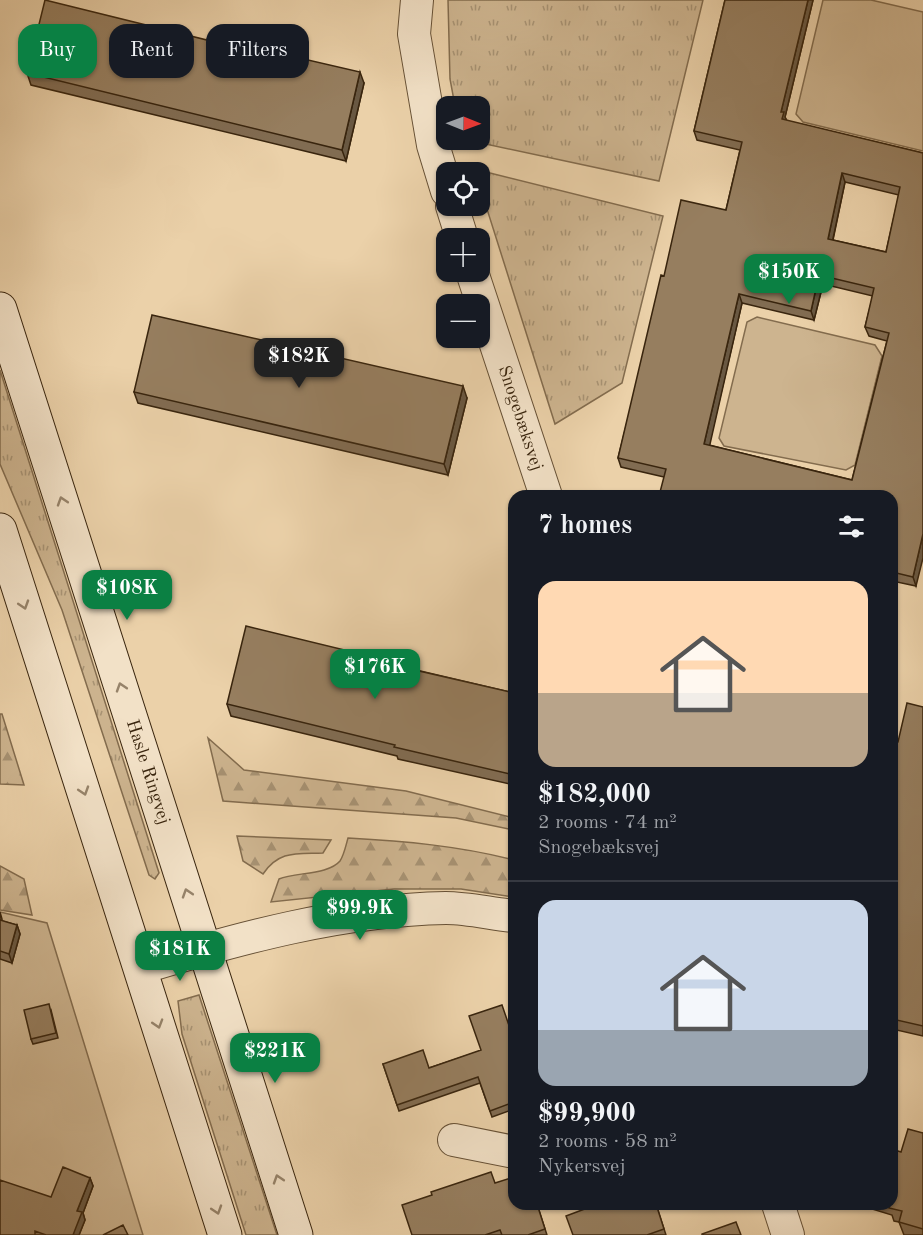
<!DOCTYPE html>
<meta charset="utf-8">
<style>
:root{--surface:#171b24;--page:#20242c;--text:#f1f3f6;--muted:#9ea1a6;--line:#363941;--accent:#0b8043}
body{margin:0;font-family:"Old Standard TT",serif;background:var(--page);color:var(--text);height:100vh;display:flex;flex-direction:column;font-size:22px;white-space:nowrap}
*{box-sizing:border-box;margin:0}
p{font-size:20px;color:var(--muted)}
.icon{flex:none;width:33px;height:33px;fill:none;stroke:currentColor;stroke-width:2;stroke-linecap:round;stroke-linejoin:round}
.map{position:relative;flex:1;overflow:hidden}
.panel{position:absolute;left:508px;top:490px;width:390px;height:720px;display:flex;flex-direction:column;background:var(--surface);border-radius:18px;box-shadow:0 2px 4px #0004}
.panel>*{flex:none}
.banner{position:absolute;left:18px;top:24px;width:400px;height:54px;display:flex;gap:12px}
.needle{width:39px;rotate:91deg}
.fabs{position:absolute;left:436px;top:96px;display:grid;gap:12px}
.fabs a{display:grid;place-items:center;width:54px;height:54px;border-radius:12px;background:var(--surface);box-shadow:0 2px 4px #0004;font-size:30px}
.price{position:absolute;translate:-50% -51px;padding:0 14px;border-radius:12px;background:var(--accent);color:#fff;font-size:20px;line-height:39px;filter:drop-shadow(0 2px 3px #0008)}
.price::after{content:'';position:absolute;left:50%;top:36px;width:18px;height:14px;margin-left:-9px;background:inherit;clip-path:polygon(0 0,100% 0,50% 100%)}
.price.on{background:#222;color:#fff}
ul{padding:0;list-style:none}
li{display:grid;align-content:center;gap:12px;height:318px;padding:0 30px}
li+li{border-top:2px solid var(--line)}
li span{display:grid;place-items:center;height:186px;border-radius:18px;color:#555}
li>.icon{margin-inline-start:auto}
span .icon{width:108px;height:108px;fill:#fffc;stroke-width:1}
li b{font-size:26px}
h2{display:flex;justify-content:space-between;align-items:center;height:72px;padding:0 30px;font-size:26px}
.chip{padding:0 21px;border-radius:18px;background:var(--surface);box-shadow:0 2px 4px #0004;font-size:21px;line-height:54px}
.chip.on{background:var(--accent);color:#fff}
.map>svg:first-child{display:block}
</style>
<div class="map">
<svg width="923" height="1235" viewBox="0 0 923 1235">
<defs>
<pattern id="grass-tufts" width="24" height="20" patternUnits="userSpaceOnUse" patternTransform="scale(1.5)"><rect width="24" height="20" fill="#cdb48f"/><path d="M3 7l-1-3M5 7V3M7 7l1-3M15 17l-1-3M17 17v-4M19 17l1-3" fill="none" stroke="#a79273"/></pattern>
<pattern id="forest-firs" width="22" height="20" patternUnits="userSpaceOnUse" patternTransform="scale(1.5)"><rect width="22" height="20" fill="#cdb48f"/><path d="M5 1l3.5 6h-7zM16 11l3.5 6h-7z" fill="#a79273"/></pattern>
</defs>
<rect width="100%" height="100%" fill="#ebd1a9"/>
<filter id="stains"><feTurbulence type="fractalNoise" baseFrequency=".00333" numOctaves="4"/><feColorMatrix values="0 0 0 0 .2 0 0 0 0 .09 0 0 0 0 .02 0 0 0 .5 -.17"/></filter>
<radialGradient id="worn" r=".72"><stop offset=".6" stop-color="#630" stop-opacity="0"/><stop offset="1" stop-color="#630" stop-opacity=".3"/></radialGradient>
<!-- grass -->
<path fill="url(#grass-tufts)" stroke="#836c4e" stroke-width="1.5" d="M448,0h255l-44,181 -192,-41h13v-34h-25l-5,-27z
M474,169l189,47 -41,167 -67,41 -75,-237v-15h-4z
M0,370l159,503 -4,6 -6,-4 -87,-265 -62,-146z
M199,995l78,240h-31l-64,-201 -4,-33z"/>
<!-- forest -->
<path fill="url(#forest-firs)" stroke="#836c4e" stroke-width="1.5" d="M0,714h2l22,71 -24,-1z
M208,738l36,32 162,21 108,27v12l-58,-12 -233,-17z
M237,836l94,4 -8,13c-26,1 -44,-3 -60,21l-20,-13z
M348,838c56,3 112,8 166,22v37l-53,-8h-67l-123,13 8,-23c17,-7 49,-4 61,-18 4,-6 6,-16 8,-23z
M0,866l24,13 8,36 -32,-5z"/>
<!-- green -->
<path fill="#cdb48f" stroke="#836c4e" stroke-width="1.5" d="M823,0h48l52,12v139l-120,-29 -7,-8z
M757,317l118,28 7,11 -27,109 -9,5 -122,-24 -5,-8 28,-116z
M0,912l47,11 96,312h-143z"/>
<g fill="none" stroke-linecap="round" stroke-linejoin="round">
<!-- street casing -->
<g stroke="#665035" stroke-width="34">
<g id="street">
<path d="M417,0l-3,34 19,111 14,46"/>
<path d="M452,206l10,32"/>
<path id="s1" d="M472,272l74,224"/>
<path d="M141,968c99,-30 201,-58 305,-60 22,0 46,6 68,8"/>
<path d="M454,1140l60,12"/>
<path d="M778,1204l10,31"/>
</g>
</g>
<!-- secondary casing -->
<g stroke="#39250e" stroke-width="35">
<g id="secondary">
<path id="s2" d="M0,309l296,926"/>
<path d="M0,530l225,705"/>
</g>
</g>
<!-- street -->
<use href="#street" stroke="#f2e1c7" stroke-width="32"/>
<!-- secondary -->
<use href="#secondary" stroke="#f2e1c7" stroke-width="33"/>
</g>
<!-- wall -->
<path fill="#816c52" stroke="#39250e" stroke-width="1.5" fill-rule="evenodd" d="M725,0h88l-28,117 2,4 136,32 -7,433 -24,-5v-85l-228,-19 -43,-10 -3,-9 46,-182 62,-66 14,-60 -43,-10 -3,-9zM845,182l54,13 -13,57 -53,-12zM823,284l50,12 -8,31 4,9 18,5 -35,139 -143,-35 33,-142 72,17z
M27,73l337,10 -18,78 -315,-76z
M134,392l333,6 -19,77 -310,-72z
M399,666l115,27v92l-116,-26 -1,-3 -166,-40 -4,-12z
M923,707v329l-31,-7v-288l6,1z
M0,912l2,7v2l15,4 3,9 -8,29 -12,-4z
M51,1010l7,28 -25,6 -2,-5z
M514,1040v69l-22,8 -12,-34 -81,28 -16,-47 46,4z
M923,1133v102h-19l-5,-13 -5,-1 -2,-6 -36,-11h36l9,-52z
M90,1178l3,8 -10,27 2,7 -6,15h-79l51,-38z
M537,1204l10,31h-135z
M656,1204l10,31h-93l48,-30z"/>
<!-- shaded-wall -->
<path fill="#695842" stroke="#39250e" stroke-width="1.5" d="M808,0h5l-28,117 2,4 -5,-2 -1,-7z
M360,72l4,11 -18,78 -4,-11z
M842,173l3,9 -14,66 -3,-9z
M819,275l4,9 -9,36 -3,-9z
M739,294l3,9 -34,150 -4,-9z
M463,386l4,12 -19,77 -4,-11z
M923,534v24l-7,28 -3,-9z
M17,925l3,9 -8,29 -3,-9z
M90,1178l3,8 -10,27 2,7 -6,15h-6l4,-24z"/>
<!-- building -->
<path fill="#967e5f" stroke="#39250e" stroke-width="1.5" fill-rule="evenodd" d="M45,0l162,40 1,-3 152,35 -18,78 -315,-77z
M725,0h83l-27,112h3l-2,7 141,34v381l-10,43 -21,-5v-76h-233l7,-27 -48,-11 43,-183 3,1 17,-76 45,10 16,-68 -48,-11zM842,173l58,14 -14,65 -58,-13zM819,275l55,13 -9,39 24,6 -37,147 -148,-36 35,-150 72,17z
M152,315l311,71 -19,78 -310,-72z
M246,626l152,37 -1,3 117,27v82l-120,-28 1,-2 -168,-41z
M907,703l16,4v319l-31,-7v-278l6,1z
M0,920l17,5 -8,29 -9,-3z
M49,1004l7,29 -25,6 -7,-29z
M502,1005l12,35v62l-24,9 -12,-34 -81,28 -14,-41 40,-14 6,18 52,-18 -12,-34z
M908,1129l15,4v96l-24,-7 3,-11 -13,-3 1,-4h2v-55l9,3z
M63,1167l27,11 -13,33 5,1 -9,23h-27l-11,-4v4h-35v-55l51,17z
M491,1172l4,11 19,-6v27h23l8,25 -17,6h-26l-2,-5 -15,5h-73l-10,-30 30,-10 -1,-3z
M598,1204h58l8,25 -17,6h-74l-7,-19z
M736,1222l5,13h-39v-1z
M123,1225l5,10h-25z"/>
<!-- one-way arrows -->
<defs><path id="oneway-chevron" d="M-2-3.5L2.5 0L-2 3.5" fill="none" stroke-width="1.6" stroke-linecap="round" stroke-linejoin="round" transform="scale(1.5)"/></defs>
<g stroke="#96836a">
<use href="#oneway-chevron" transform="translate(62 501) rotate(-108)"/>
<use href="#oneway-chevron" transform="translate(24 605) rotate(72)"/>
<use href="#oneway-chevron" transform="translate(121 687) rotate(-108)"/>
<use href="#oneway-chevron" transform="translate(84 791) rotate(72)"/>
<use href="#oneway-chevron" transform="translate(187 893) rotate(-108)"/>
<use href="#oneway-chevron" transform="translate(158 1024) rotate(73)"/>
<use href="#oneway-chevron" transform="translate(278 1179) rotate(-108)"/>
<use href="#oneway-chevron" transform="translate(217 1210) rotate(72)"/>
</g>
<g text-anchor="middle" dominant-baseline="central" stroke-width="4.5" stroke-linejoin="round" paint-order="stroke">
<!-- street labels -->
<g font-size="18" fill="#39250e" stroke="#f2e1c7">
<text stroke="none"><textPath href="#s1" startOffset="154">Snogebæksvej</textPath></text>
<text stroke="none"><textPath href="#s2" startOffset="486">Hasle Ringvej</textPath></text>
</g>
</g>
<rect width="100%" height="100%" filter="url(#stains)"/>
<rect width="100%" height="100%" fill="url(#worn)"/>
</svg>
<div class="fabs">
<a><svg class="needle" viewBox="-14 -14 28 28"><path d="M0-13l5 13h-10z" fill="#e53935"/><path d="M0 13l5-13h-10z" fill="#9ea1a6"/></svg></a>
<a><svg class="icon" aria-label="locate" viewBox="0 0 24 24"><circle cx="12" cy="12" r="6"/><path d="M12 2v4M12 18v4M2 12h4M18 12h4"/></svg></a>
<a>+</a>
<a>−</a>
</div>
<b class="price" style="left:789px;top:305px">$150K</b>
<b class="price on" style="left:299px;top:389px">$182K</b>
<b class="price" style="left:127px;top:621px">$108K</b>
<b class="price" style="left:375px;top:700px">$176K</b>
<b class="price" style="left:360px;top:941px">$99.9K</b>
<b class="price" style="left:180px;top:982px">$181K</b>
<b class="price" style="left:275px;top:1084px">$221K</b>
<div class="banner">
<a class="chip on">Buy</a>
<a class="chip">Rent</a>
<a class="chip">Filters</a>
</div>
<section class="panel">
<h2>7 homes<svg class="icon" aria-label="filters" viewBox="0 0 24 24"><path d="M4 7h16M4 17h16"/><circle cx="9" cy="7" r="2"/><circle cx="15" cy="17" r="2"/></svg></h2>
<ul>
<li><span style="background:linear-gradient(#ffd9b3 60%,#b9a48a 0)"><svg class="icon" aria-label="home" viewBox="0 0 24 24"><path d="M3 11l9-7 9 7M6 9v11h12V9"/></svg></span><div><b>$182,000</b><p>2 rooms · 74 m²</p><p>Snogebæksvej</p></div></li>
<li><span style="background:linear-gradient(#c9d6e8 70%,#9aa5b1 0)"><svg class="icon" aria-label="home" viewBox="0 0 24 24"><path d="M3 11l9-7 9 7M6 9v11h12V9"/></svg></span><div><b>$99,900</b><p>2 rooms · 58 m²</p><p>Nykersvej</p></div></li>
</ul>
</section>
</div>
